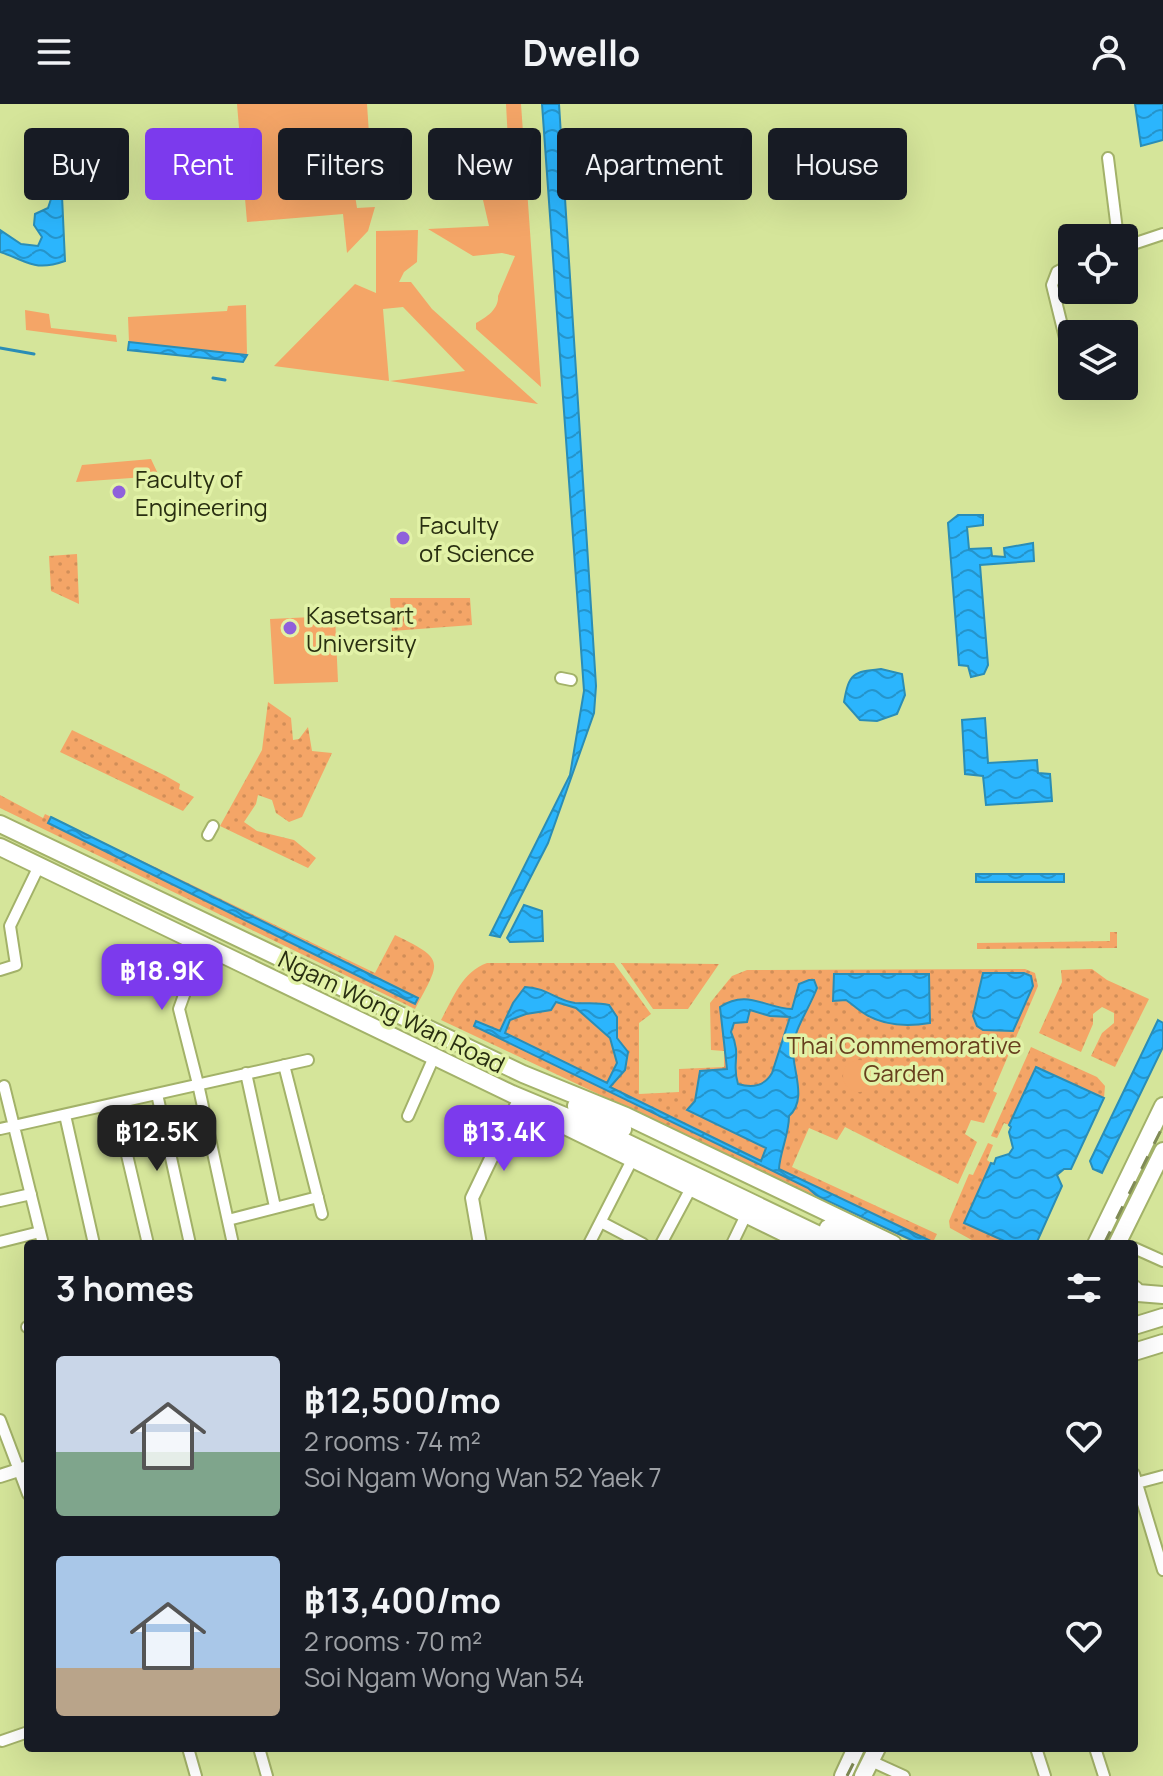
<!DOCTYPE html>
<meta charset="utf-8">
<style>
:root{--surface:#171b24;--page:#20242c;--text:#f1f3f6;--muted:#9ea1a6;--accent:#7c3aed}
body{margin:0;font-family:Manrope,sans-serif;background:var(--page);color:var(--text);height:100vh;display:flex;flex-direction:column;font-size:30px;white-space:nowrap}
*{box-sizing:border-box;margin:0}
p{font-size:26px;color:var(--muted)}
.icon{flex:none;width:44px;height:44px;fill:none;stroke:currentColor;stroke-width:2;stroke-linecap:round;stroke-linejoin:round}
.map{position:relative;flex:1;overflow:hidden}
.drawer{position:absolute;left:24px;top:1136px;width:1114px;height:512px;display:flex;flex-direction:column;background:var(--surface);border-radius:8px;box-shadow:0 8px 32px #0002}
.drawer>*{flex:none}
.top-card{position:absolute;left:24px;top:24px;width:1116px;height:72px;display:flex;gap:16px}
.controls{position:absolute;left:1058px;top:120px;display:grid;gap:16px}
.controls a{display:grid;place-items:center;width:80px;height:80px;border-radius:8px;background:var(--surface);box-shadow:0 8px 32px #0002;font-size:40px}
.price{position:absolute;translate:-50% -68px;padding:0 18px;border-radius:16px;background:var(--accent);color:#fff;font-size:26px;line-height:52px;filter:drop-shadow(0 2px 4px #0008)}
.price::after{content:'';position:absolute;left:50%;top:48px;width:24px;height:18px;margin-left:-12px;background:inherit;clip-path:polygon(0 0,100% 0,50% 100%)}
.price.selected{background:#222;color:#fff}
ul{padding:0;list-style:none}
li{display:flex;align-items:center;gap:24px;height:200px;padding:0 32px}
li span{display:grid;place-items:center;flex:none;width:224px;height:160px;border-radius:8px;color:#555}
li>.icon{margin-inline-start:auto}
span .icon{width:96px;height:96px;fill:#fffc;stroke-width:1}
li b{font-size:34px}
h2{display:flex;justify-content:space-between;align-items:center;height:96px;padding:0 32px;font-size:34px}
.pill{padding:0 28px;border-radius:8px;background:var(--surface);box-shadow:0 8px 32px #0002;font-size:28px;line-height:72px}
.pill.selected{background:var(--accent);color:#fff}
header{display:flex;justify-content:space-between;align-items:center;height:104px;padding:0 32px;background:var(--surface);font-size:36px;font-weight:700}
.map>svg:first-child{display:block}
</style>
<header><svg class="icon" aria-label="menu" viewBox="0 0 24 24"><path d="M4 6h16M4 12h16M4 18h16"/></svg>Dwello<svg class="icon" aria-label="person" viewBox="0 0 24 24"><circle cx="12" cy="8" r="4"/><path d="M4 21q1-7 8-7t8 7"/></svg></header>
<div class="map">
<svg width="1163" height="1672" viewBox="0 0 1163 1672">
<defs>
<pattern id="grass-dots" width="8" height="8" patternUnits="userSpaceOnUse" patternTransform="scale(2)"><rect width="8" height="8" fill="#f4a567"/><path d="M2 2h.1M6 6h.1" fill="none" stroke="#d18e58" stroke-width="1.8" stroke-linecap="round"/></pattern>
<pattern id="water-waves" width="16" height="10" patternUnits="userSpaceOnUse" patternTransform="scale(2)"><rect width="16" height="10" fill="#2bb5fd"/><path d="M0 5q4-4 8 0t8 0" fill="none" stroke="#2594cb"/></pattern>
</defs>
<rect width="100%" height="100%" fill="#d5e59a"/>
<!-- grass -->
<path fill="url(#grass-dots)" d="M77,450l2,50 -28,-13 -2,-35z
M390,494h80l2,27 -80,6z
M268,598l23,16 2,22 6,-1 9,-12 4,24 20,2 -30,64 -13,5 -13,-9 -4,-13 -14,-5 -2,9 -12,18 13,9 37,9 22,18 -8,10 -88,-42 42,-76z
M72,626l94,46 14,8 -1,5 15,8 -11,14 -123,-59z
M0,691l43,23 2,-4 330,159 20,-38c52,25 45,26 20,74l-415,-201z
M1110,828h7v16l-140,1v-6l133,-2z
M487,859h127l37,51 -12,9v71l40,-2v-23l45,-2v-16l-13,-1 -1,-47 22,-27 15,-6 278,-1 10,4 3,13 -45,105 4,2 -13,30 -13,-3 -6,14 12,8 -19,42 -113,-57 -8,13 -28,-12 -17,39 145,67 -5,10h-15l-476,-224c12,-22 21,-48 46,-57z
M621,859l98,1 -31,45h-35z
M1092,865l15,11 42,19 -34,68 -24,-11 11,-23 12,-10v-10l-12,-6 -9,7v10l-12,28 -42,-19 23,-51 -1,-12z
M1031,943l66,30 8,9 -1,12 -68,-31 -27,58 -5,-2 -7,15 -6,-2z
M988,1039l5,2 -6,15 4,3 -27,60 47,21h-32l-29,-16 -1,-7 20,-47 4,1z"/>
<!-- garden -->
<path fill="#f4a567" d="M237,0h130l5,75 -19,4 4,25 18,-1 -7,24 -21,22 -4,-39 -96,8z
M506,0h15l20,283 -65,-58v-6c11,-6 23,-14 22,-27l17,-40 -13,-3 -29,3 -45,-27 61,-3 -6,-26v-41h22l3,-18z
M418,126l-1,32 -13,10 -5,10h12l21,27 106,95 -148,-23 75,-10 -62,-64 -20,2 6,72 -115,-15 81,-82 21,9v-62z
M246,201l1,50 -118,-13 -1,-25 99,-6 1,-5z
M25,206l24,4 2,14 65,7 1,7 -91,-12z
M151,355l8,17 -83,6 6,-17z
M335,512l3,66 -64,2 -4,-65z
M843 972a16 16 0 1 1 32 0a16 16 0 1 1-32 0Z"/>
<!-- water -->
<path fill="url(#water-waves)" stroke="#2a8db6" stroke-width="2" fill-rule="evenodd" d="M542,0h17l37,582 -2,27 -46,130 -48,94 -10,-2 80,-160 14,-84z
M1135,0h28v36l-22,6z
M61,70l4,87c-31,11 -37,0 -65,-9v-22l21,14 17,2 4,-9 -8,-12 1,-11 13,-6 5,-15 -12,-18z
M129,238l118,13 -4,7 -115,-12z
M958,411h25v10l-16,2 2,22 22,-1 1,8 13,1 -1,-9 29,-5 1,18 -54,4 8,100 -4,9 -13,3 -3,-11 -9,-1 -11,-142z
M881,565l21,5 3,21 -8,19 -20,7 -17,-1 -16,-18c5,-29 9,-30 37,-33z
M985,614l3,45 49,-3 1,13 12,1 2,27 -66,4 -3,-29 -18,-2 -3,-54z
M51,713l367,181 -3,6 -367,-181z
M976,770h88v8h-88z
M524,801l18,6 1,30 -33,1 -3,-4z
M983,869h41l7,3 2,10 -20,45 -30,-1 -6,-4 -4,-10z
M834,870h95l1,49c-24,4 -48,3 -68,-11 -6,-4 -10,-8 -16,-12l-13,1z
M809,876h5l3,8c-7,19 -23,41 -24,60 -1,22 15,51 -4,68 0,19 -9,35 -10,53l158,75h-17l-103,-48 -9,-8 -334,-162 2,-5 24,10 13,-28 12,-16c23,1 30,13 50,16 12,1 22,-1 34,2l8,12v21l11,14 -3,18 -15,17 151,74 5,-13 -79,-38 8,-9 5,-30 27,-2 -7,-62c27,-18 45,1 72,2l7,-25zM556,898l20,6 34,30 7,25 -10,20 -102,-50 5,-13 16,-6 25,-4zM750,906l20,6 20,1 -18,56c-8,14 -20,15 -34,11 -7,-21 4,-28 -7,-52l3,-9 13,-1z
M1158,916l5,3v24l-61,126 -9,-4 -3,-8z
M1036,963l68,31 -33,71h-7l-7,6 5,11 -26,58h-25l-47,-21 27,-60 3,1 2,-6 13,-4 4,-6 -4,-16 2,-5 -2,-2z"/>
<g fill="none" stroke-linecap="round" stroke-linejoin="round">
<!-- stream -->
<path stroke="#2a8db6" stroke-width="3" d="M0,244l34,6
M213,274l12,2"/>
<!-- minor casing -->
<g stroke="#a3b269" stroke-width="14">
<path id="minor" d="M1108,54l10,80
M1124,143l39,-13
M1068,246l-16,-65 5,-13 15,-8
M561,574l10,2
M208,731l5,-9
M202,841l-23,64 19,75 35,160
M0,866l16,-5 -6,-39 29,-60
M284,961l38,149
M246,969l29,134
M4,982l39,158
M157,990l33,150
M115,1000l33,140
M65,1011l29,129
M408,1012l26,-59
M0,1025l308,-69
M0,1097l31,-7
M228,1116l90,-23
M601,1118l42,22
M0,1138l40,-10
M589,1140l43,-84
M661,1140l30,-56
M732,1140l14,-29
M1134,1144l29,13
M27,1223h1
M0,1316l28,74
M1134,1370l29,96
M1137,1379l26,-7
M2,1637l26,-9
M188,1644l8,28
M259,1644l8,28
M1036,1644l9,28
M1095,1644l9,28
M871,1657l33,15"/>
</g>
<!-- tertiary casing -->
<g stroke="#a3b269" stroke-width="16">
<path id="tertiary" d="M480,1140l-8,-46 47,-98
M0,1372l28,-9"/>
</g>
<!-- primary casing -->
<g stroke="#a3b269" stroke-width="20">
<path id="primary" d="M0,720l523,250 103,42 267,128
M0,743l512,247 103,43 223,107
M576,1002l47,23
M547,1013l260,127
M828,1124l34,16
M1096,1140l67,-138
M1117,1140l46,-93
M1134,1185l4,4 25,2
M1134,1222l29,-9
M1134,1248l29,-9
M843,1672l13,-28
M863,1672l14,-28"/>
</g>
<!-- minor -->
<use href="#minor" stroke="#fff" stroke-width="10"/>
<!-- tertiary -->
<use href="#tertiary" stroke="#fff" stroke-width="12"/>
<!-- primary -->
<use href="#primary" stroke="#fff" stroke-width="16"/>
<!-- rail -->
<path stroke="#808b56" stroke-width="3" stroke-dasharray="14 14" stroke-linecap="butt" d="M1104,1140l59,-118
M847,1672l14,-28"/>
</g>
<!-- markers -->
<g fill="#8f61db" stroke="#e2f2a7" stroke-width="3">
<circle cx="119" cy="388" r="8"/>
<circle cx="403" cy="434" r="8"/>
<circle cx="290" cy="524" r="8"/>
</g>
<g text-anchor="middle" dominant-baseline="central" stroke-width="7" stroke-linejoin="round" paint-order="stroke">
<!-- poi labels -->
<g font-size="24" fill="#292f11" stroke="#e2f2a7" text-anchor="start">
<text x="135" y="374">Faculty of<tspan x="135" dy="28">Engineering</tspan></text>
<text x="419" y="420">Faculty<tspan x="419" dy="28">of Science</tspan></text>
<text x="306" y="510">Kasetsart<tspan x="306" dy="28">University</tspan></text>
</g>
<!-- street labels -->
<g font-size="24" fill="#292f11" stroke="#e2f2a7">
<text transform="translate(392 907) rotate(26)">Ngam Wong Wan Road</text>
</g>
<!-- park labels -->
<g font-size="24" fill="#673f1e" stroke="#e2f2a7">
<text x="904" y="940">Thai Commemorative<tspan x="904" dy="28">Garden</tspan></text>
</g>
</g>
</svg>
<div class="controls">
<a><svg class="icon" aria-label="locate" viewBox="0 0 24 24"><circle cx="12" cy="12" r="6"/><path d="M12 2v4M12 18v4M2 12h4M18 12h4"/></svg></a>
<a><svg class="icon" aria-label="layers" viewBox="0 0 24 24"><path d="M12 4l9 5-9 5-9-5zM3 14l9 5 9-5"/></svg></a>
</div>
<b class="price" style="left:162px;top:908px">฿18.9K</b>
<b class="price selected" style="left:157px;top:1069px">฿12.5K</b>
<b class="price" style="left:504px;top:1069px">฿13.4K</b>
<div class="top-card">
<a class="pill">Buy</a>
<a class="pill selected">Rent</a>
<a class="pill">Filters</a>
<a class="pill">New</a>
<a class="pill">Apartment</a>
<a class="pill">House</a>
</div>
<section class="drawer">
<h2>3 homes<svg class="icon" aria-label="filters" viewBox="0 0 24 24"><path d="M4 7h16M4 17h16"/><circle cx="9" cy="7" r="2"/><circle cx="15" cy="17" r="2"/></svg></h2>
<ul>
<li><span style="background:linear-gradient(#c9d6e8 60%,#7fa58c 0)"><svg class="icon" aria-label="home" viewBox="0 0 24 24"><path d="M3 11l9-7 9 7M6 9v11h12V9"/></svg></span><div><b>฿12,500/mo</b><p>2 rooms · 74 m²</p><p>Soi Ngam Wong Wan 52 Yaek 7</p></div><svg class="icon" aria-label="heart" viewBox="0 0 24 24"><path d="M12 20l-8-8c-3-5 5-10 8-4 3-6 11-1 8 4z"/></svg></li>
<li><span style="background:linear-gradient(#a9c7e8 70%,#b9a48a 0)"><svg class="icon" aria-label="home" viewBox="0 0 24 24"><path d="M3 11l9-7 9 7M6 9v11h12V9"/></svg></span><div><b>฿13,400/mo</b><p>2 rooms · 70 m²</p><p>Soi Ngam Wong Wan 54</p></div><svg class="icon" aria-label="heart" viewBox="0 0 24 24"><path d="M12 20l-8-8c-3-5 5-10 8-4 3-6 11-1 8 4z"/></svg></li>
</ul>
</section>
</div>
